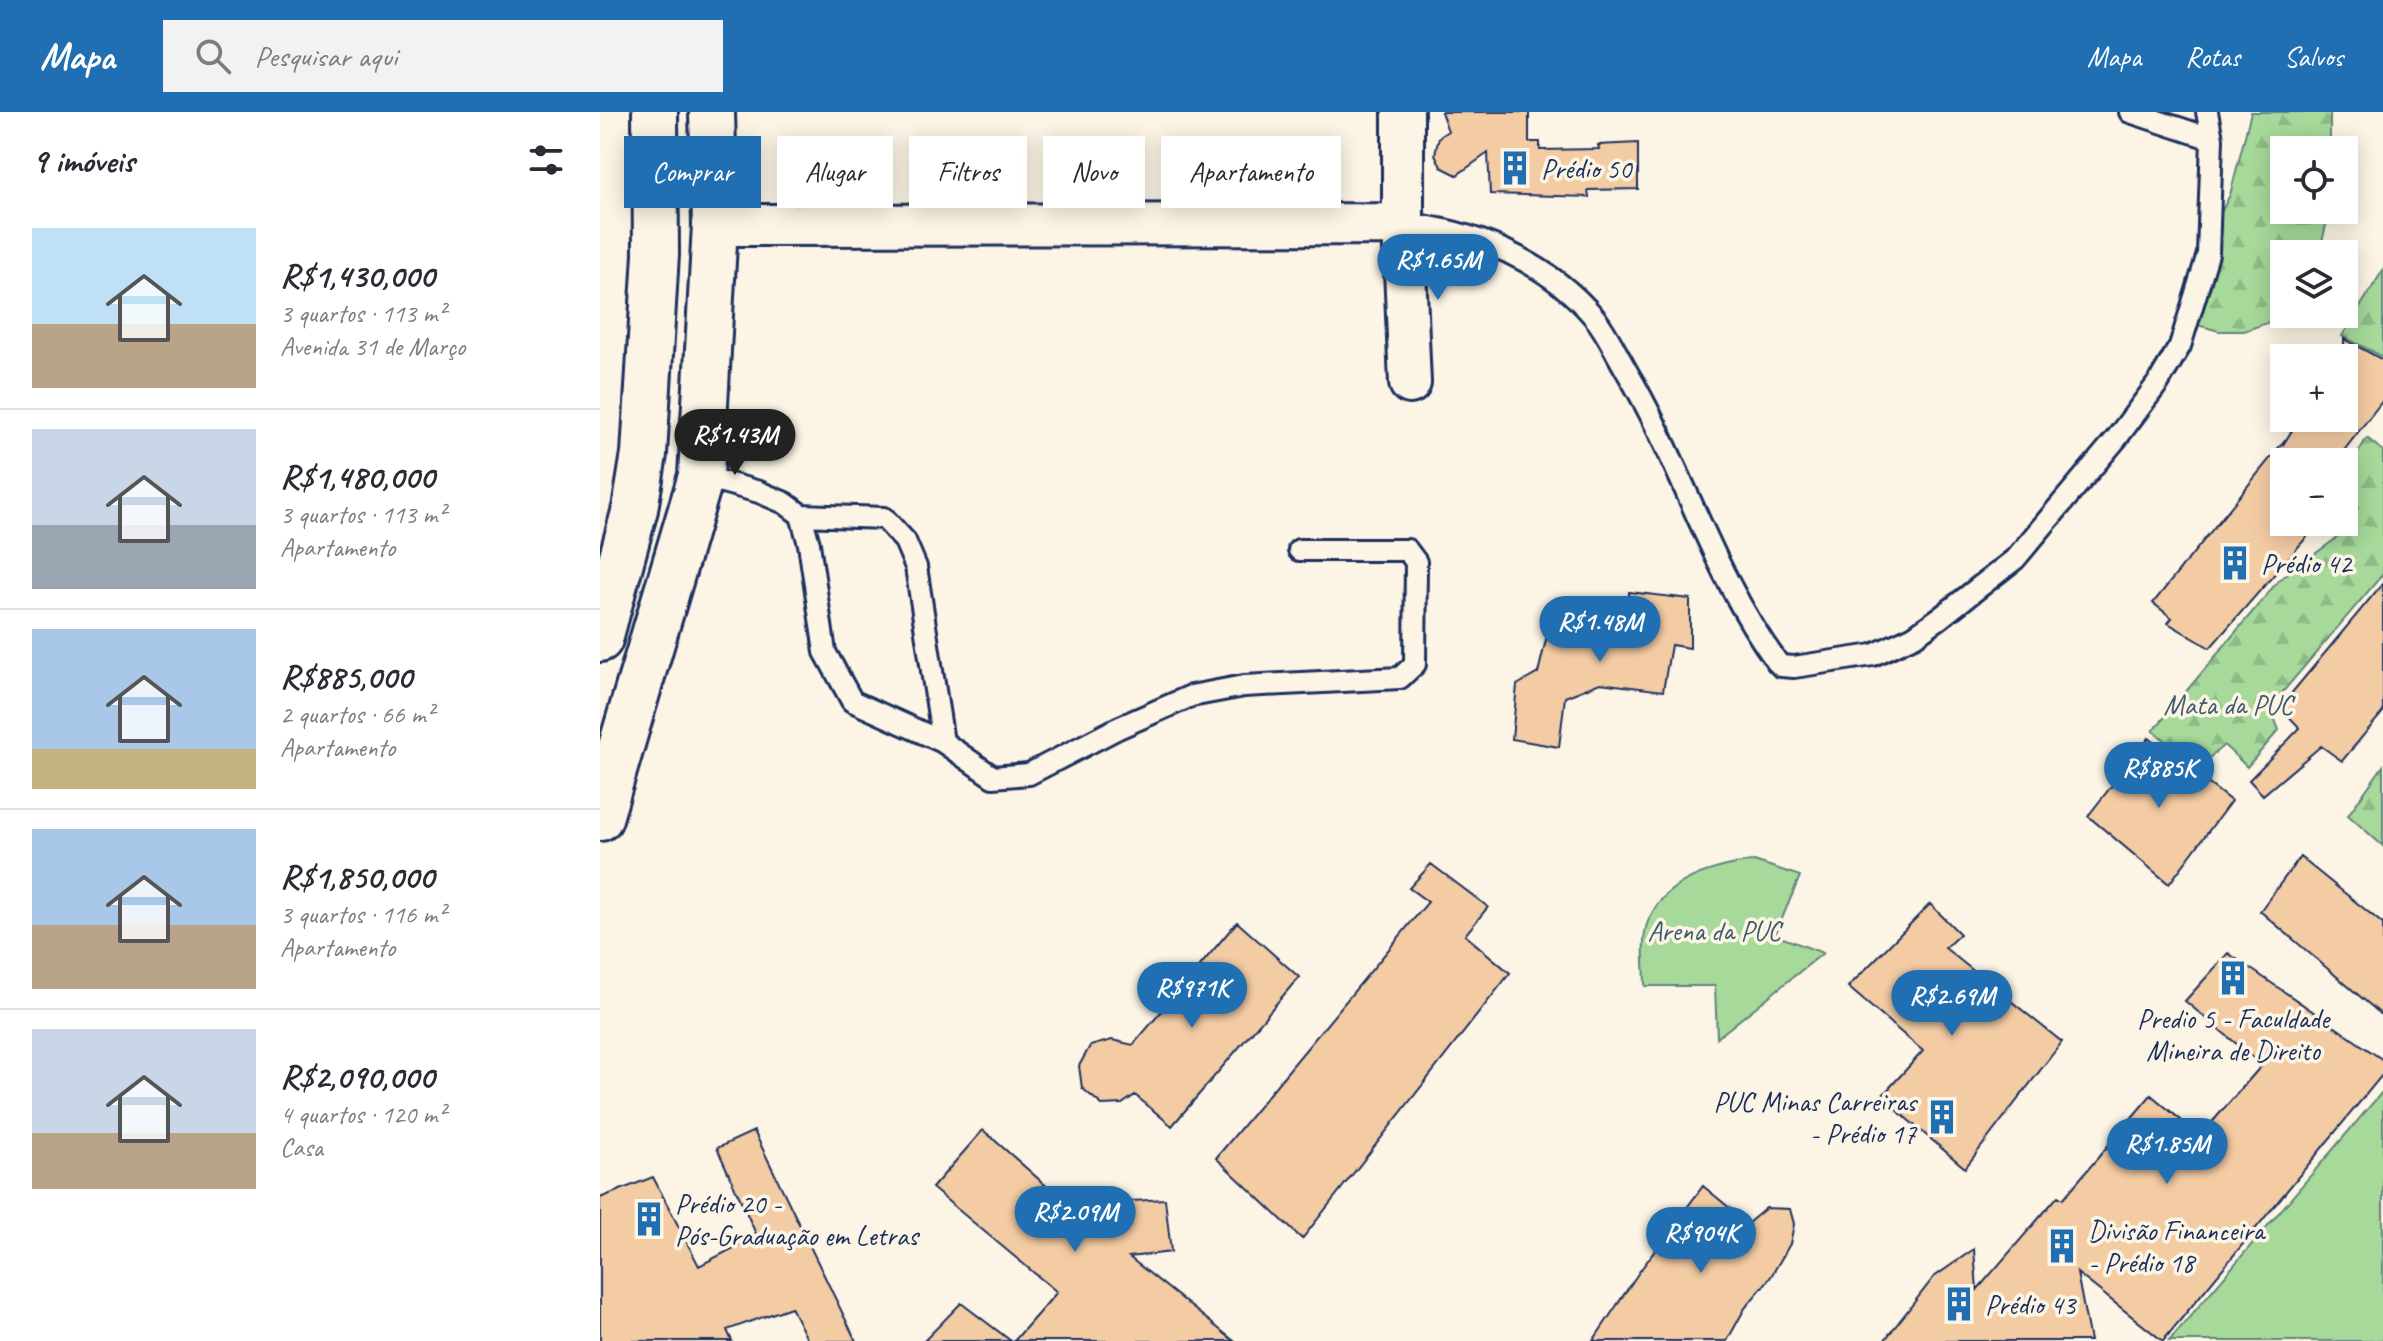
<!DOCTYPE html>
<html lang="pt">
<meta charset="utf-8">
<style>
:root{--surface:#fff;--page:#f2f2f3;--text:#2b2b33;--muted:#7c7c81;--line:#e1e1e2;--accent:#1f6fb2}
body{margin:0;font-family:Caveat,sans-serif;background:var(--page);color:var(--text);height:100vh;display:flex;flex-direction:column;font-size:30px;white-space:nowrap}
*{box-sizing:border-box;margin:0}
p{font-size:26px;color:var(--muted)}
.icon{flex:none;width:44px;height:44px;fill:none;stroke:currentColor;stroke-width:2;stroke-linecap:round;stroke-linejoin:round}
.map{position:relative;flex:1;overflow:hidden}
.details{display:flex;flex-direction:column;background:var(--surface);width:600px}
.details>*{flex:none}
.hud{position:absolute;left:24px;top:24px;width:760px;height:72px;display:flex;gap:16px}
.controls{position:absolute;left:1670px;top:24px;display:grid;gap:16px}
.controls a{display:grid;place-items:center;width:88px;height:88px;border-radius:0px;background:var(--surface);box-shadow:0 4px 20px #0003;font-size:40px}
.price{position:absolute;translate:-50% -68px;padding:0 18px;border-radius:28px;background:var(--accent);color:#fff;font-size:26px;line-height:52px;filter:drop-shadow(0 2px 4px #0008)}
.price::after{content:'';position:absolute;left:50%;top:48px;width:24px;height:18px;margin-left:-12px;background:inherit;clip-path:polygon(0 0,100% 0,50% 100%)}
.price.on{background:#222;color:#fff}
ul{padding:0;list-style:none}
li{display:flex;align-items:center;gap:24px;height:200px;padding:0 32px}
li+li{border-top:2px solid var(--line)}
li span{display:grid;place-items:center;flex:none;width:224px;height:160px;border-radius:0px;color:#555}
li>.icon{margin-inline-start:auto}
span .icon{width:96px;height:96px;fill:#fffc;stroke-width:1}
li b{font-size:34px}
h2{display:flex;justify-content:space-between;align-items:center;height:96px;padding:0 32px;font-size:34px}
.chip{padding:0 28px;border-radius:0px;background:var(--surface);box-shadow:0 4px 20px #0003;font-size:28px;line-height:72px}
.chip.on{background:var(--accent);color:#fff}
header{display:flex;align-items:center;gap:48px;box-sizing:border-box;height:112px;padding:0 40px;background:var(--accent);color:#fff}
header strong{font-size:38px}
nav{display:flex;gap:44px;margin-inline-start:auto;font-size:28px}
.search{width:560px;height:72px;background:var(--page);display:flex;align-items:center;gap:20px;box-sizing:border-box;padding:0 28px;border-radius:0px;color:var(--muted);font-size:30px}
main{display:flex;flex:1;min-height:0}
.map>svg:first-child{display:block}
</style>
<header>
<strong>Mapa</strong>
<div class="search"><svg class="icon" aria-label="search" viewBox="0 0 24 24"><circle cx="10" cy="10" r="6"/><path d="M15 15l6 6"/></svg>Pesquisar aqui</div>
<nav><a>Mapa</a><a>Rotas</a><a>Salvos</a></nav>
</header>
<main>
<section class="details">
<h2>9 imóveis<svg class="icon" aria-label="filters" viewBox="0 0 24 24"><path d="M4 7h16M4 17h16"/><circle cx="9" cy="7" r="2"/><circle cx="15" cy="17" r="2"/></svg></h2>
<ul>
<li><span style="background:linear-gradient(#bfe0f5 60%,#b9a48a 0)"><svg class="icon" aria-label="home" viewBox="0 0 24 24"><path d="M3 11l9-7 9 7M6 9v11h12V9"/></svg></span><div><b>R$1,430,000</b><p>3 quartos · 113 m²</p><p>Avenida 31 de Março</p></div></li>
<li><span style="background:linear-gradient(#c9d6e8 60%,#9aa5b1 0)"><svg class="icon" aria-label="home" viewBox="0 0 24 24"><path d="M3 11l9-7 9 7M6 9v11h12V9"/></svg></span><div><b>R$1,480,000</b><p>3 quartos · 113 m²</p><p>Apartamento</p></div></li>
<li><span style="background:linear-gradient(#a9c7e8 75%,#c2b280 0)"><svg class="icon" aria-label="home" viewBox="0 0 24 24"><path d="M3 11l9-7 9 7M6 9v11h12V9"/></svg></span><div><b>R$885,000</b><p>2 quartos · 66 m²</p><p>Apartamento</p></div></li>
<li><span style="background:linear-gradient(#a9c7e8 60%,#b9a48a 0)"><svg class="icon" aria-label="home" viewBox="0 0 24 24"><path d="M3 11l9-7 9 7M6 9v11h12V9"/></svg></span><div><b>R$1,850,000</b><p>3 quartos · 116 m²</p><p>Apartamento</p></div></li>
<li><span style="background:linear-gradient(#c9d6e8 65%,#b9a48a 0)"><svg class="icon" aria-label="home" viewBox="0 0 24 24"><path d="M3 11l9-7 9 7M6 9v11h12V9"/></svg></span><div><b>R$2,090,000</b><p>4 quartos · 120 m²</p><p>Casa</p></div></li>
</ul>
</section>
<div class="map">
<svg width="1783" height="1229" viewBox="0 0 1783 1229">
<defs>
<pattern id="forest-firs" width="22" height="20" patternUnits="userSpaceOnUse" patternTransform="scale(2)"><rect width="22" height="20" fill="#a6d99a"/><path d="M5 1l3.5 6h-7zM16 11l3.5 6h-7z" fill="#8ebb87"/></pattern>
</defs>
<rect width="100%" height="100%" fill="#fcf5e5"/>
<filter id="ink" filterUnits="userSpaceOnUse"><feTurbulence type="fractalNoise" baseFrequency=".0125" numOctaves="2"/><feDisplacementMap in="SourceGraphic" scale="16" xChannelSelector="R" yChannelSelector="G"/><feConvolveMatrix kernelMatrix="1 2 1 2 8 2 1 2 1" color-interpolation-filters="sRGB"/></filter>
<g filter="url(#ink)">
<!-- forest -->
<path fill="url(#forest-firs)" stroke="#60847c" stroke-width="2" d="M1651,0h79v38h-46v60h45v3l-10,41h-35v51l-17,18 -23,8h-25l-22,-6 -13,-18 8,-38 38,-74z
M1783,158v87l-41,-21z
M1767,326l16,13v123l-113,133 9,23 -32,37 -23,-22 -24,21 -47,-35 126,-151 55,-40 24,-32 -14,-12v-21z
M1783,654v80l-35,-31z"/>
<!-- park -->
<path fill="#a6d99a" stroke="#60847c" stroke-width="2" d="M1154,749l46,15 -25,59 48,18 -106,85 -2,-52h-70c0,-19 -4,-44 2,-62 16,-45 66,-57 107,-63z
M1783,979v250h-214z"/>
<!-- building -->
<path fill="#f4cca4" stroke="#1b2f5e" stroke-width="2" d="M841,0h88v30h11v8l59,-1 -1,-4 40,-2v46l-50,1 1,7 -99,-3 -2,-41 -31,22 -16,-8 -6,-13 4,-17 9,-6z
M1744,227l39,21v40l-48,62h-51v60h36l-110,126 -42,-25 4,-5 -19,-15 131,-162v2l16,-25h44z
M1783,471v129l-41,49 -21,-15 -58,49 -14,-15 51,-52 -20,-21z
M1029,480l61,7v49l-19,-3 -8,46 -63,-8 -35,14 -6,50 -47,-8 5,-54 21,-12 11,-46 79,10z
M1549,626l82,63 -62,83 -81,-68z
M1700,745l83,67v92l-123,-105z
M831,752l57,43 -23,28 45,38 -208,266 -86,-81 212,-256 -19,-14z
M1330,792l30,30 -15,14 117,94 -97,126 -84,-71 42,-46 -75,-64z
M637,810l62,55 -127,149 -37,-31 -13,9 -20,1 -20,-17 -3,-22 11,-20 22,-6 21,5z
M1628,841l155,107v14l-220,267 -86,-68 13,68h-206l50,-64 40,-28 3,41 81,-94 5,3 88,-104 49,41 62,-71 -77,-64z
M383,1018l119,105 13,-33 50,-3 6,53 -42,5 105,84h-220l43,-49 -125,-104z
M154,1019l102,210h-48l-17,-34 -64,23 5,11h-132v-143l53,-21 46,89 58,-30 -40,-88z
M1103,1074l45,37 18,-15 24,1 4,15 -4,20 -7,12 -13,22 -25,30 -18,33h-134l46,-69z
M361,1191l50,38h-87z"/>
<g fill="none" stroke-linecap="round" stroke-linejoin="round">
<!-- service casing -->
<g stroke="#1b2f5e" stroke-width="26">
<path id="service" d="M1530,0l82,27
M803,112c70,5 146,39 192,94 12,15 21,35 31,52 56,94 86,204 151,292l4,4 13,1 79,-12 41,-19 27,-19 74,-58 101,-120 42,-56 22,-37 28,-92 4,-115 -5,-27
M101,364l58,16 26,11 16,12 8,29 16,108 27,49 91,41 50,35 36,-3 89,-46 73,-32 53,-10 156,-8 15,-14 1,-102 -9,-12h-108
M201,403l83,3 21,23 11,26 27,175"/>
</g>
<!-- minor casing -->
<g stroke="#1b2f5e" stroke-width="46">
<path id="minor" d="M803,0v112l7,159
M115,113l688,-1"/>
</g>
<!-- tertiary casing -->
<g stroke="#1b2f5e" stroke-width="50">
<path id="tertiary" d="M0,527l35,-130 9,-55 12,-200 -1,-142
M0,706l101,-342 14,-251 -3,-113"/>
</g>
<!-- service -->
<use href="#service" stroke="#fcf5e5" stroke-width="20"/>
<!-- minor -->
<use href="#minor" stroke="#fcf5e5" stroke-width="40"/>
<!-- tertiary -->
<use href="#tertiary" stroke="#fcf5e5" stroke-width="44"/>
</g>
</g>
<!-- icons -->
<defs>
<g id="building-bare" transform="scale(2.76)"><path d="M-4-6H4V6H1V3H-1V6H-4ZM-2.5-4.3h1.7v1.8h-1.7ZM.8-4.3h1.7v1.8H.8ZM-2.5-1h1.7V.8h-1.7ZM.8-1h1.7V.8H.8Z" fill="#1f6fb2" stroke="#fcf5e5" stroke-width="2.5" paint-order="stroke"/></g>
</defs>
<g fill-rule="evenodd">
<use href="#building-bare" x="915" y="56"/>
<use href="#building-bare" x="1635" y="451"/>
<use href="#building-bare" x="1633" y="866"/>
<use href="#building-bare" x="1342" y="1005"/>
<use href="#building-bare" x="49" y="1107"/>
<use href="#building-bare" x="1462" y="1134"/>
<use href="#building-bare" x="1359" y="1192"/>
</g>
<g text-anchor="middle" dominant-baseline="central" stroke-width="7" stroke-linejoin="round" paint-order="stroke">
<!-- poi labels -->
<g font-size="28" fill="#1b2f5e" stroke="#fcf5e5" text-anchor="start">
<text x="941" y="56">Prédio 50</text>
<text x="1661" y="451">Prédio 42</text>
<text x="1633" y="906" text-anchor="middle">Predio 5 - Faculdade<tspan x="1633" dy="32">Mineira de Direito</tspan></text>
<text x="1316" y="989" text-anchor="end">PUC Minas Carreiras<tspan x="1316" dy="32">- Prédio 17</tspan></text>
<text x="75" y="1091">Prédio 20 -<tspan x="75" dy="32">Pós-Graduação em Letras</tspan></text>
<text x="1488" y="1118">Divisão Financeira<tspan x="1488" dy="32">- Prédio 18</tspan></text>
<text x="1385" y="1192">Prédio 43</text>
</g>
<!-- park labels -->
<g font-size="28" fill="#3e5a6d" stroke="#fcf5e5">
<text x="1628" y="592">Mata da PUC</text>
<text x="1114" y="818">Arena da PUC</text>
</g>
</g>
</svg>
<div class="controls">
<a><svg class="icon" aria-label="locate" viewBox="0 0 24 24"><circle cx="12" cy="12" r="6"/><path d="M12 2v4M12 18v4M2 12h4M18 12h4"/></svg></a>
<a><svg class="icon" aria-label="layers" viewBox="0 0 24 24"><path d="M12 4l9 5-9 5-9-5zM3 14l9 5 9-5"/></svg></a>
<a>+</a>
<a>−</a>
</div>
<b class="price" style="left:838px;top:190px">R$1.65M</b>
<b class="price on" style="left:135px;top:365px">R$1.43M</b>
<b class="price" style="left:1000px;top:552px">R$1.48M</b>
<b class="price" style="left:1559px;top:698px">R$885K</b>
<b class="price" style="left:592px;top:918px">R$971K</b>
<b class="price" style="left:1352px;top:926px">R$2.69M</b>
<b class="price" style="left:1567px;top:1074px">R$1.85M</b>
<b class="price" style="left:475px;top:1142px">R$2.09M</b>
<b class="price" style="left:1101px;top:1163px">R$904K</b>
<div class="hud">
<a class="chip on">Comprar</a>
<a class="chip">Alugar</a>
<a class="chip">Filtros</a>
<a class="chip">Novo</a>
<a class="chip">Apartamento</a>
</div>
</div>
</main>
